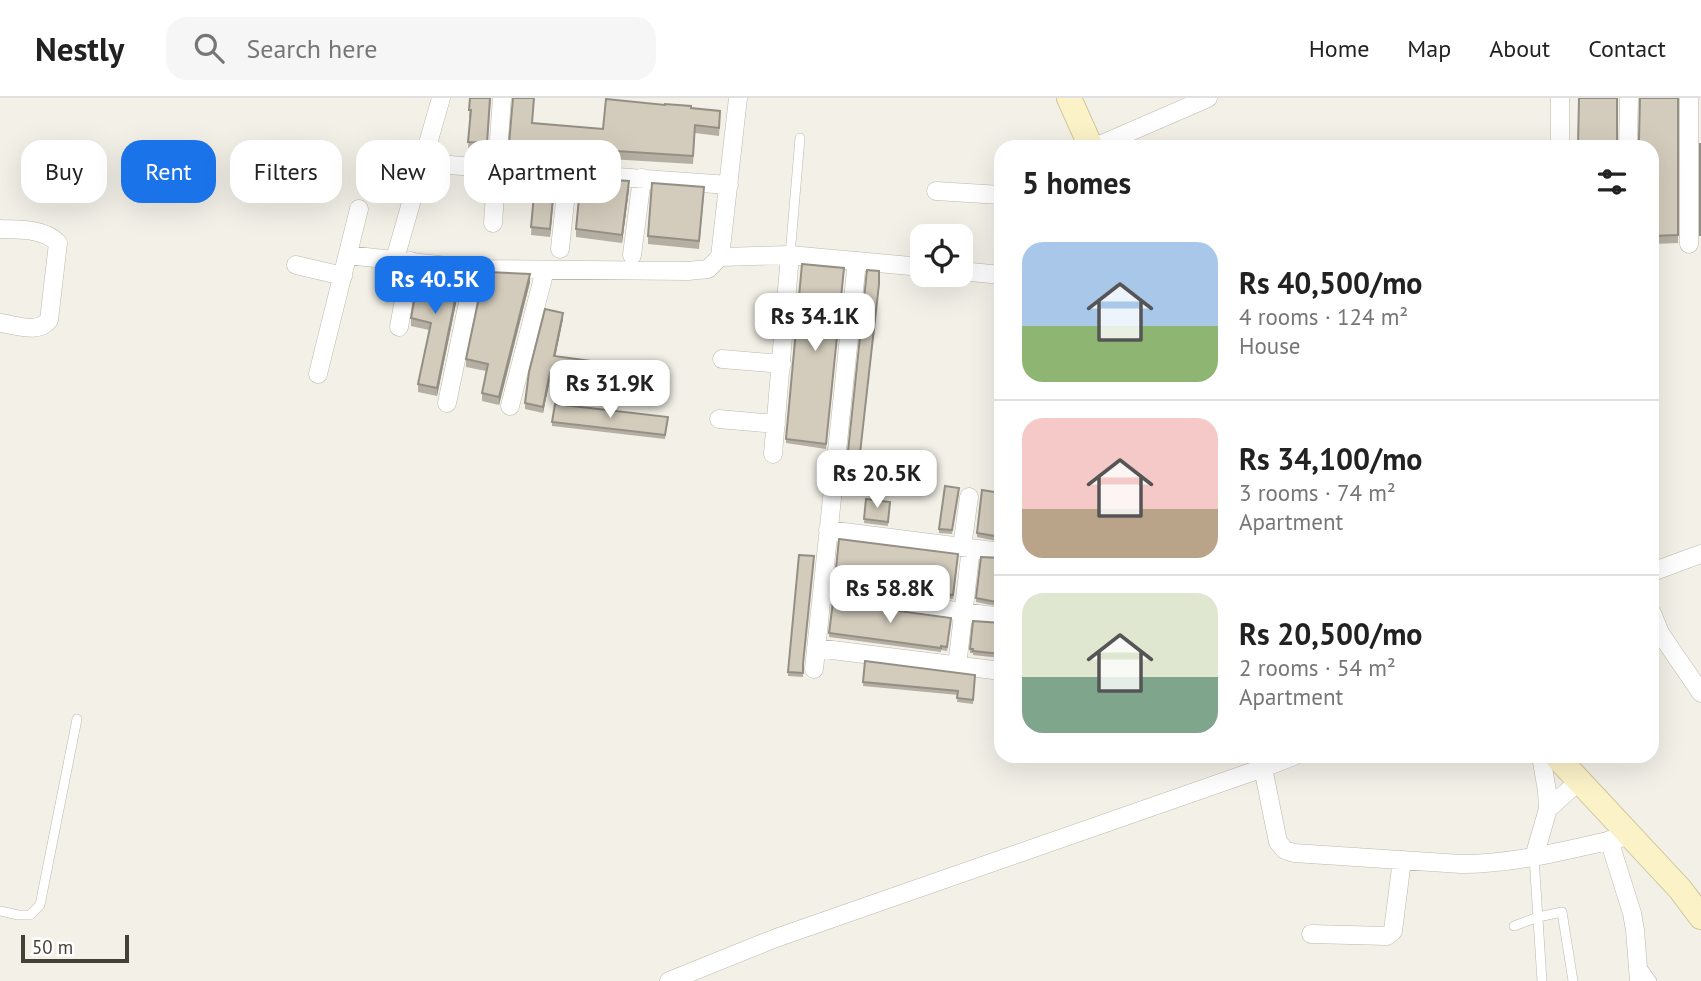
<!DOCTYPE html>
<meta charset="utf-8">
<style>
:root{--surface:#fff;--page:#f6f6f6;--text:#222;--muted:#767676;--line:#e0e0e0;--accent:#1a73e8}
body{margin:0;font-family:"PT Sans",sans-serif;background:var(--page);color:var(--text);height:100vh;display:flex;flex-direction:column;font-size:26px;white-space:nowrap}
*{box-sizing:border-box;margin:0}
p{font-size:23px;color:var(--muted)}
.icon{flex:none;width:38px;height:38px;fill:none;stroke:currentColor;stroke-width:2;stroke-linecap:round;stroke-linejoin:round}
.map{position:relative;flex:1;overflow:hidden}
.side{position:absolute;left:994px;top:42px;width:665px;height:623px;display:flex;flex-direction:column;background:var(--surface);border-radius:21px;box-shadow:0 7px 28px #0002}
.side>*{flex:none}
.guide{position:absolute;left:21px;top:42px;width:665px;height:63px;display:flex;gap:14px}
.tools{position:absolute;left:910px;top:126px;display:grid;gap:14px}
.tools a{display:grid;place-items:center;width:63px;height:63px;border-radius:14px;background:var(--surface);box-shadow:0 7px 28px #0002;font-size:35px}
.scale{position:absolute;left:21px;bottom:18px;width:108px;box-sizing:border-box;padding-left:7px;border:4px solid #454036;border-top:0;font-size:19px;line-height:24px;white-space:nowrap;color:#454036;-webkit-text-stroke:5px #fff;paint-order:stroke}
.price{position:absolute;translate:-50% -60px;padding:0 16px;border-radius:14px;background:#fff;color:#222;font-size:23px;line-height:46px;filter:drop-shadow(0 2px 4px #0008)}
.price::after{content:'';position:absolute;left:50%;top:42px;width:21px;height:16px;margin-left:-10px;background:inherit;clip-path:polygon(0 0,100% 0,50% 100%)}
.price.on{background:var(--accent);color:#fff}
ul{padding:0;list-style:none}
li{display:flex;align-items:center;gap:21px;height:175px;padding:0 28px}
li+li{border-top:2px solid var(--line)}
li span{display:grid;place-items:center;flex:none;width:196px;height:140px;border-radius:21px;color:#555}
li>.icon{margin-inline-start:auto}
span .icon{width:84px;height:84px;fill:#fffc;stroke-width:1}
li b{font-size:30px}
h2{display:flex;justify-content:space-between;align-items:center;height:84px;padding:0 28px;font-size:30px}
.tag{padding:0 24px;border-radius:21px;background:var(--surface);box-shadow:0 7px 28px #0002;font-size:24px;line-height:63px}
.tag.on{background:var(--accent);color:#fff}
header{display:flex;align-items:center;gap:42px;box-sizing:border-box;height:98px;padding:0 35px;background:var(--surface);border-bottom:2px solid var(--line)}
header strong{font-size:33px}
nav{display:flex;gap:38px;margin-inline-start:auto;font-size:24px}
.search{width:490px;height:63px;background:var(--page);display:flex;align-items:center;gap:18px;box-sizing:border-box;padding:0 24px;border-radius:21px;color:var(--muted);font-size:26px}
.map>svg:first-child{display:block}
</style>
<header>
<strong>Nestly</strong>
<div class="search"><svg class="icon" aria-label="search" viewBox="0 0 24 24"><circle cx="10" cy="10" r="6"/><path d="M15 15l6 6"/></svg>Search here</div>
<nav><a>Home</a><a>Map</a><a>About</a><a>Contact</a></nav>
</header>
<div class="map">
<svg width="1701" height="883" viewBox="0 0 1701 883">
<rect width="100%" height="100%" fill="#f2f0e7"/>
<g fill="none" stroke-linecap="round" stroke-linejoin="round">
<!-- lane casing -->
<g stroke="#bdb8aa" stroke-width="10">
<path id="lane" d="M790,157l10,-117
M1534,759l8,124
M0,813l18,4h12l10,-10 37,-186
M1514,828l24,-9 24,-5 11,69
M1640,866l12,17"/>
</g>
<!-- street casing -->
<g stroke="#bdb8aa" stroke-width="19">
<path id="street" d="M1102,46l106,-46
M1560,49v-49
M1628,49l1,-49
M421,65l308,22
M936,93l65,4
M493,125l9,-125
M0,131c19,1 44,-1 58,14l-9,77c-10,14 -33,5 -49,3
M1689,146v-146
M560,151l8,-76
M348,157l127,14 213,2 20,-2 12,-12 18,-159
M632,157l10,-77
M720,159l70,-2 132,12
M395,161l46,-161
M296,167l47,11
M961,173l40,4
M399,229l12,-66
M722,261l60,5
M318,276l41,-165
M447,305l28,-134
M510,308l35,-136
M719,321l57,5
M773,356l17,-199
M828,432l173,22
M962,449l7,-50
M1652,474l49,-18
M822,495l179,24
M1652,515l8,20 41,60
M816,550l185,23
M957,568l14,-118
M814,571l43,-408
M1263,670l15,74 7,8 9,3 167,11c57,0 113,-16 169,-28
M1548,711l31,-28
M1609,742l23,73 3,17 4,51
M1534,759l14,-48 -1,-18 -6,-35
M1311,836l76,2 6,-5 9,-71
M669,883l107,-43 487,-170 31,-12"/>
</g>
<!-- secondary casing -->
<g stroke="#d0c598" stroke-width="26">
<path id="secondary" d="M1069,0l22,49
M1556,658l124,133 21,28"/>
</g>
<!-- lane -->
<use href="#lane" stroke="#fff" stroke-width="9"/>
<!-- street -->
<use href="#street" stroke="#fff" stroke-width="18"/>
<!-- secondary -->
<use href="#secondary" stroke="#fcf2c8" stroke-width="24"/>
</g>
<!-- wall -->
<path fill="#b5afa3" d="M470,0h21l-4,53 -19,-1 2,-32h-1z
M1678,0v145l-26,1v-97l-15,-2z
M691,10l29,11 -1,17 -24,-3 -2,31 -184,-11v-9l23,-21 71,6z
M555,86l-5,53 -19,-2 2,-32 -27,-3v-8z
M629,91l-7,54 -46,-6v-8z
M704,97l-5,54 -51,-5v-8z
M844,170l-18,181 -40,-6v-4z
M461,181l-24,117 -19,-4v-8l11,-54 -18,-4v-8z
M530,184l-31,123 -17,-4v-8l4,-22 -20,-4v-8z
M879,190l-20,178 -12,-1v-4z
M563,221l-8,38 113,18 -3,18 -86,-8 -29,-6 -7,34 -18,-4v-6z
M668,323l-3,18 -113,-13v-4z
M959,394l-7,42 -13,-1v-4z
M1001,395v49l-24,-5v-4z
M866,401l24,3 -2,24 -24,-3z
M839,441l119,19 -5,41 -118,-16z
M1001,460v49l-25,-5v-4z
M951,520l-4,33 -6,-1v2l-112,-15v-4z
M1001,525v35l-28,-3v-2h-3v-4z
M865,563l110,14 -2,29 -16,-2 1,-7 -95,-9z
M803,568v11l-15,-1v-4z"/>
<!-- shaded-wall -->
<path fill="#948f84" d="M555,78v8l-5,53v-8z
M629,83v8l-7,54v-8z
M461,173v8l-24,117v-8z
M530,176v8l-31,123v-8z
M563,215v6l-9,44v-7z
M550,275v6l-7,34v-6z"/>
<!-- building -->
<path fill="#d3ccbd" stroke="#948f84" stroke-width="2" d="M470,0h20l-3,45 -19,-1 3,-32h-2z
M513,0h21l-2,25 71,6 3,-30 59,6v-1l26,2v2l29,3 -1,17 -24,-3 -2,31 -184,-12z
M1579,0h38v41l1,5 2,3h-42z
M1640,0h38v137l-26,1v-89h-18l3,-2 2,-6z
M1700,46h1v91h-1z
M508,75l47,3 -5,53 -19,-2 3,-32 -28,-3z
M581,80l48,3 -7,54 -46,-6z
M652,85l52,4 -5,54 -51,-5z
M802,166l42,4 -18,176 -40,-5z
M420,168l41,5 -24,117 -19,-4 13,-61 -20,-5z
M867,172l12,1v13l-20,178 -12,-1z
M487,174l43,2 -31,123 -17,-4 6,-29 -22,-5 16,-76 3,-2z
M545,211l18,4 -9,43 74,10 40,3 -3,18 -86,-9 -29,-5 -7,34 -18,-4 4,-31z
M555,306l113,13 -3,18 -113,-13z
M945,388l14,2 -7,42 -13,-1z
M982,392l19,3v44l-24,-4z
M866,401l24,3 -2,20 -24,-3z
M839,441l119,15 -5,41 -118,-16z
M799,457l15,1 -11,108v9l-15,-1z
M981,459l20,1v45l-25,-5z
M833,504l118,16 -4,29 -6,-1v2l-112,-15z
M973,523l28,2v31l-28,-3v-2h-3z
M865,563l110,14 -2,25 -16,-2 1,-7 -95,-9z"/>
</svg>
<div class="tools">
<a><svg class="icon" aria-label="locate" viewBox="0 0 24 24"><circle cx="12" cy="12" r="6"/><path d="M12 2v4M12 18v4M2 12h4M18 12h4"/></svg></a>
</div>
<div class="scale">50 m</div>
<b class="price on" style="left:435px;top:218px">Rs 40.5K</b>
<b class="price" style="left:815px;top:255px">Rs 34.1K</b>
<b class="price" style="left:610px;top:322px">Rs 31.9K</b>
<b class="price" style="left:877px;top:412px">Rs 20.5K</b>
<b class="price" style="left:890px;top:527px">Rs 58.8K</b>
<div class="guide">
<a class="tag">Buy</a>
<a class="tag on">Rent</a>
<a class="tag">Filters</a>
<a class="tag">New</a>
<a class="tag">Apartment</a>
</div>
<section class="side">
<h2>5 homes<svg class="icon" aria-label="filters" viewBox="0 0 24 24"><path d="M4 7h16M4 17h16"/><circle cx="9" cy="7" r="2"/><circle cx="15" cy="17" r="2"/></svg></h2>
<ul>
<li><span style="background:linear-gradient(#a9c7e8 60%,#8fb573 0)"><svg class="icon" aria-label="home" viewBox="0 0 24 24"><path d="M3 11l9-7 9 7M6 9v11h12V9"/></svg></span><div><b>Rs 40,500/mo</b><p>4 rooms · 124 m²</p><p>House</p></div></li>
<li><span style="background:linear-gradient(#f6c9c9 65%,#b9a48a 0)"><svg class="icon" aria-label="home" viewBox="0 0 24 24"><path d="M3 11l9-7 9 7M6 9v11h12V9"/></svg></span><div><b>Rs 34,100/mo</b><p>3 rooms · 74 m²</p><p>Apartment</p></div></li>
<li><span style="background:linear-gradient(#dfe7d0 60%,#7fa58c 0)"><svg class="icon" aria-label="home" viewBox="0 0 24 24"><path d="M3 11l9-7 9 7M6 9v11h12V9"/></svg></span><div><b>Rs 20,500/mo</b><p>2 rooms · 54 m²</p><p>Apartment</p></div></li>
</ul>
</section>
</div>
